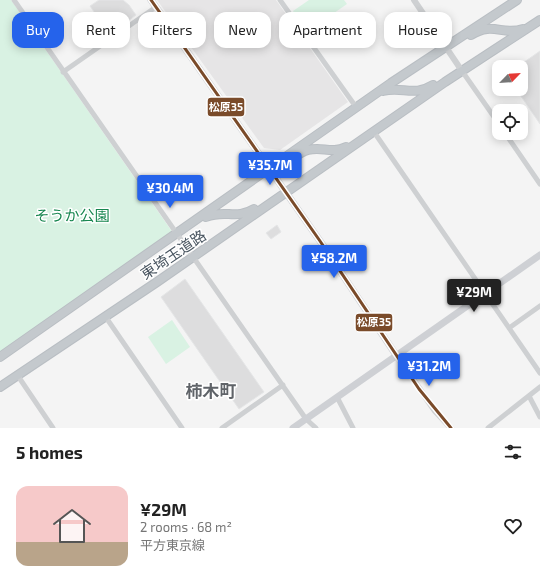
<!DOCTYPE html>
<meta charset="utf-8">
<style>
:root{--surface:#fff;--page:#f6f6f6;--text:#222;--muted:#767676;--line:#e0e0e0;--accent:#2563eb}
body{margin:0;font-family:"Exo 2","Noto Sans JP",sans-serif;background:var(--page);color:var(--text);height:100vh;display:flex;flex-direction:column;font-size:15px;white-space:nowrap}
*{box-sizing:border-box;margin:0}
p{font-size:13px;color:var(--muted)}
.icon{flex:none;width:22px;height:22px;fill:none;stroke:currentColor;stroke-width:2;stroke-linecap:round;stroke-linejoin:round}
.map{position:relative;height:428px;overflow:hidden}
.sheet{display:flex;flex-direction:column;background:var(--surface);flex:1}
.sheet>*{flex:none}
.guide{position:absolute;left:12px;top:12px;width:516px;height:36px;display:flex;gap:8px}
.needle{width:26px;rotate:65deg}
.buttons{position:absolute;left:492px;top:60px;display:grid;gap:8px}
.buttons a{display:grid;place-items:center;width:36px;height:36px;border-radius:8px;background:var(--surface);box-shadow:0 2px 10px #0003;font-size:20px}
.price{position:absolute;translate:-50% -34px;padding:0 9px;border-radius:4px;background:var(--accent);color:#fff;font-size:13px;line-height:26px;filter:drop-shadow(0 1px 2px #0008)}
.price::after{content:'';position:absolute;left:50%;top:24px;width:12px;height:9px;margin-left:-6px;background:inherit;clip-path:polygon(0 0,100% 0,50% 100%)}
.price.on{background:#222;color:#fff}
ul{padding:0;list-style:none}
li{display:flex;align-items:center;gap:12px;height:100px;padding:0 16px}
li+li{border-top:1px solid var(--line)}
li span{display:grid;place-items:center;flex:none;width:112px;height:80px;border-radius:12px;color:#555}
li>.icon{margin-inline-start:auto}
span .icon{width:48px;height:48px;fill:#fffc;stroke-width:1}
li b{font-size:17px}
h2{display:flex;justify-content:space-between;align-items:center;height:48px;padding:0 16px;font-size:17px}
.tag{padding:0 14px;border-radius:12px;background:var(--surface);box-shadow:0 2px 10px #0003;font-size:14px;line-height:36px}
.tag.on{background:var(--accent);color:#fff}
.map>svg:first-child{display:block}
</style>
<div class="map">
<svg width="540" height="428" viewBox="0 0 540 428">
<rect width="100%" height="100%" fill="#f4f4f4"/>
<!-- education -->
<path fill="#e6e5e6" d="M157,0h119l72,102 -68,48 -16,-2z"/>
<!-- green -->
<path fill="#d9f2e3" d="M0,0h11l162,233 -173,121z
M309,0h35l3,4 -40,28 -14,-21z
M172,320l18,27 -24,17 -18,-27z"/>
<!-- building -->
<path fill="#ddddde" stroke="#e5e6e7" d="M99,0h24l6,5 7,10 -24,18 -4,-1 -18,-26z
M540,51v73l-24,-35h5v-22h-4z
M277,225l4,7 -10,7 -5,-6z
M185,279l79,113 -25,17 -78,-112z"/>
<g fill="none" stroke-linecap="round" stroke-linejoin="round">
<!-- trunk casing -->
<g stroke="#b9bec3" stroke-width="10">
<path id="trunk" d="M471,35c22,-14 31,1 52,-6
M383,91c19,-5 31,6 50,-6
M271,168c16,-1 23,-14 37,-18 14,-4 23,4 38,-3
M206,217c19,-8 30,3 48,-8
M0,357l391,-274 126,-83
M0,387l157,-105 288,-200 95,-62"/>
</g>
<!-- minor -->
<path stroke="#ced0d2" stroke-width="5" d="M14,0l292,419 10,9
M280,0l76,107
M462,71l37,53
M63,72l93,-65
M374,132l166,241
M505,133l35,51
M105,316l77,112
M509,328l31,-22
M18,376l35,52
M529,396l11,21
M337,397l16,31
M222,428l61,-43
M488,428l52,-41"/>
<!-- tertiary -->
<path stroke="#ced0d2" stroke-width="6" d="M414,0l48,71
M396,355l39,56 16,17"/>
<!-- secondary -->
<path stroke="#ced0d4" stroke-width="7" d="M151,0l169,241 76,114
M293,428l247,-173"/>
<!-- trunk -->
<use href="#trunk" stroke="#c4c9cd" stroke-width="8"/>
<!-- bus-1 casing -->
<g stroke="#fff" stroke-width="6">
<path id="bus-1" d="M151,0l169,241 99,148 32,39"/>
</g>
<!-- bus-1 -->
<use href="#bus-1" stroke="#7a4b2a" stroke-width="3"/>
</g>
<g text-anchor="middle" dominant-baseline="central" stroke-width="3" stroke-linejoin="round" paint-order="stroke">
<!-- park labels -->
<g font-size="15" fill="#17864f" stroke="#fff">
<text x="72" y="215">そうか公園</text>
</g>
<!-- street labels -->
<g font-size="15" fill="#4a5661" stroke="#fff">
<text transform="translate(173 254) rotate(-34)">東埼玉道路</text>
</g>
<!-- quarter labels -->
<g font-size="17" font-weight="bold" fill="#5f6368" stroke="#fff">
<text x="211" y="390">柿木町</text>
</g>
</g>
<g stroke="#fff" stroke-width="1.5">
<rect x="207" y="97" width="38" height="20" rx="4" fill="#7a4b2a"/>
<rect x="355" y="313" width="38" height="19" rx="4" fill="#7a4b2a"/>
</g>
<g font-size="11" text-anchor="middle" font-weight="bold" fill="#fff">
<text x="226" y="111">松原35</text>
<text x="374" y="326">松原35</text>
</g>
</svg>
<div class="buttons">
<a><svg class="needle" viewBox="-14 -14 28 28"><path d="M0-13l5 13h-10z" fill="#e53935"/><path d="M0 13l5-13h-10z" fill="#767676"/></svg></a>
<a><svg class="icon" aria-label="locate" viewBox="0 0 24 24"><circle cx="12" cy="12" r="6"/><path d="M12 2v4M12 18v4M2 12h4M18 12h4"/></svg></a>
</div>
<b class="price" style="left:270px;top:186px">¥35.7M</b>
<b class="price" style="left:170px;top:209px">¥30.4M</b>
<b class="price" style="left:334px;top:279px">¥58.2M</b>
<b class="price on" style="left:474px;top:313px">¥29M</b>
<b class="price" style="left:429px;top:387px">¥31.2M</b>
<div class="guide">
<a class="tag on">Buy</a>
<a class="tag">Rent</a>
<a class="tag">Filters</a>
<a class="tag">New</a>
<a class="tag">Apartment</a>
<a class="tag">House</a>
</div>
</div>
<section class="sheet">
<h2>5 homes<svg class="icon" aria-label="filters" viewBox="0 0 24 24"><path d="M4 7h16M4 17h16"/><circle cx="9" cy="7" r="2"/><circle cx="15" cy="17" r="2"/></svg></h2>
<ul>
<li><span style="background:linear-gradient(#f6c9c9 70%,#b9a48a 0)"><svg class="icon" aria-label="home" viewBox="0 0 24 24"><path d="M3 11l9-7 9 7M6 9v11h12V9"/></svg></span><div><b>¥29M</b><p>2 rooms · 68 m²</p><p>平方東京線</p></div><svg class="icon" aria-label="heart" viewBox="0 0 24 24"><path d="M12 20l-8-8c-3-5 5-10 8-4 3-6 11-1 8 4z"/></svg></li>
</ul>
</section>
